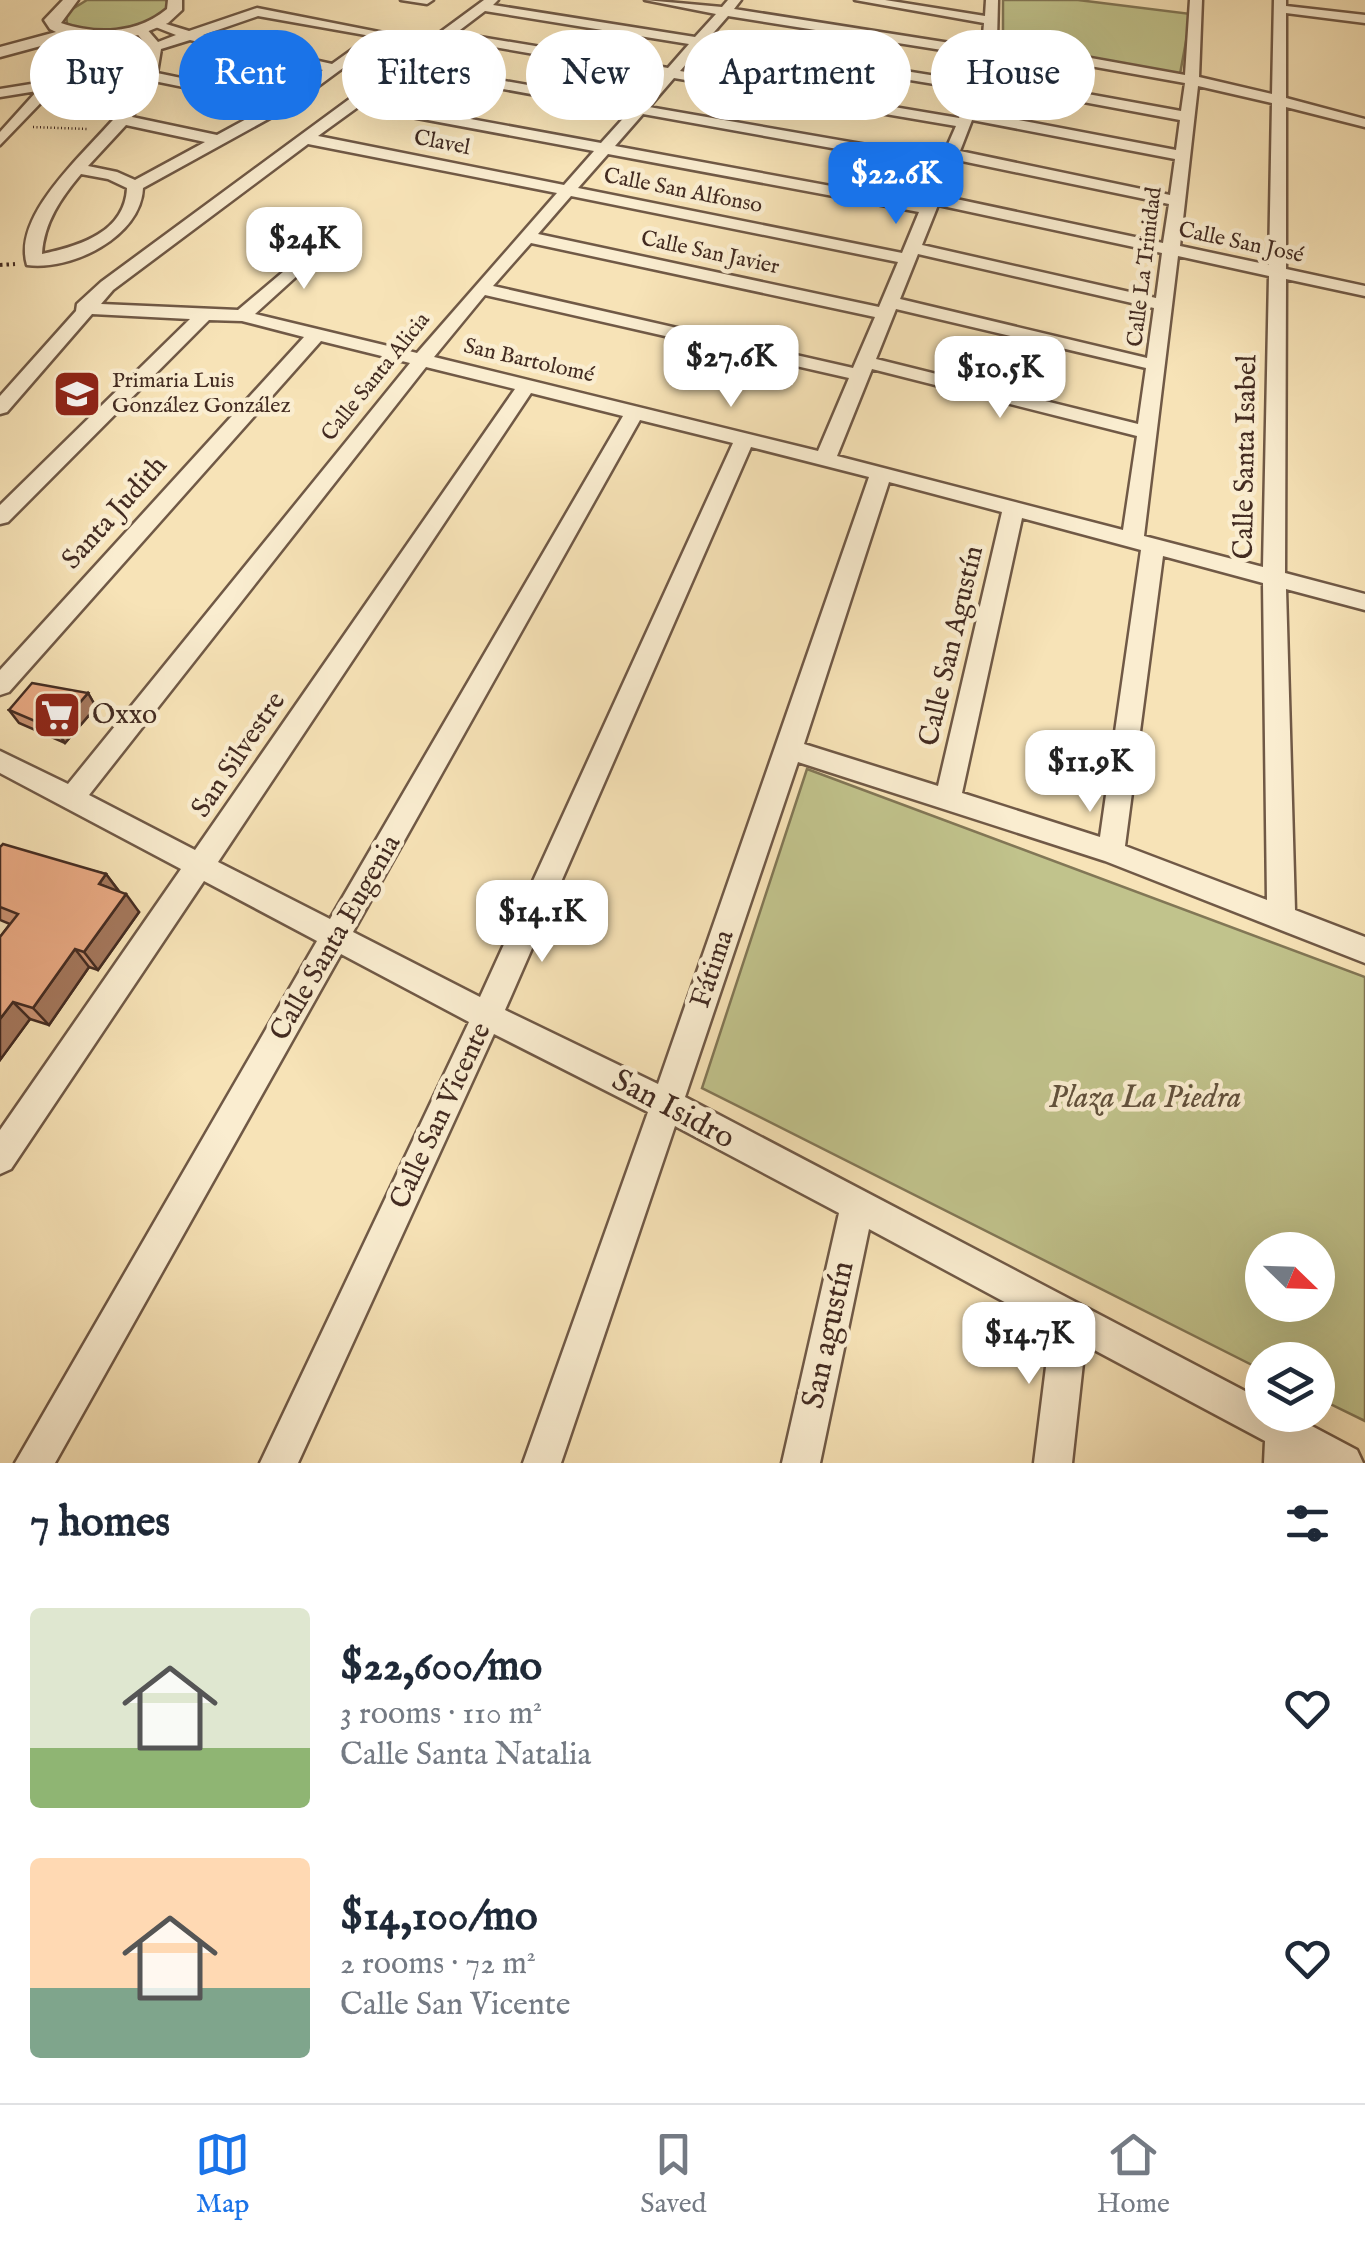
<!DOCTYPE html>
<meta charset="utf-8">
<style>
:root{--surface:#fff;--page:#f6f6f7;--text:#1f2937;--muted:#747a83;--line:#e0e1e3;--accent:#1a73e8}
body{margin:0;font-family:"IM FELL English",serif;background:var(--page);color:var(--text);height:100vh;display:flex;flex-direction:column;font-size:38px;white-space:nowrap}
*{box-sizing:border-box;margin:0}
p{font-size:32px;color:var(--muted)}
.icon{flex:none;width:55px;height:55px;fill:none;stroke:currentColor;stroke-width:2;stroke-linecap:round;stroke-linejoin:round}
.map{position:relative;height:1463px;overflow:hidden}
.panel{display:flex;flex-direction:column;background:var(--surface);flex:1}
.panel>*{flex:none}
.top-card{position:absolute;left:30px;top:30px;width:1305px;height:90px;display:flex;gap:20px}
.needle{width:65px;rotate:113deg}
.buttons{position:absolute;left:1245px;top:1232px;display:grid;gap:20px}
.buttons a{display:grid;place-items:center;width:90px;height:90px;border-radius:50%;background:var(--surface);box-shadow:0 10px 40px #0002;font-size:50px}
.price{position:absolute;translate:-50% -85px;padding:0 22px;border-radius:20px;background:#fff;color:#222;font-size:32px;line-height:65px;filter:drop-shadow(0 2px 5px #0008)}
.price::after{content:'';position:absolute;left:50%;top:60px;width:30px;height:22px;margin-left:-15px;background:inherit;clip-path:polygon(0 0,100% 0,50% 100%)}
.price.active{background:var(--accent);color:#fff}
ul{padding:0;list-style:none}
li{display:flex;align-items:center;gap:30px;height:250px;padding:0 30px}
li span{display:grid;place-items:center;flex:none;width:280px;height:200px;border-radius:10px;color:#555}
li>.icon{margin-inline-start:auto}
span .icon{width:120px;height:120px;fill:#fffc;stroke-width:1}
li b{font-size:42px}
h2{display:flex;justify-content:space-between;align-items:center;height:120px;padding:0 30px;font-size:42px}
.chip{padding:0 35px;border-radius:45px;background:var(--surface);box-shadow:0 10px 40px #0002;font-size:35px;line-height:90px}
.chip.active{background:var(--accent);color:#fff}
.menu{display:flex;justify-content:space-around;align-items:center;height:140px;border-top:2px solid var(--line);background:var(--surface);font-size:28px;color:var(--muted)}
.menu a{display:grid;justify-items:center;gap:5px}
.menu .active{color:var(--accent)}
.map>svg:first-child{display:block}
</style>
<div class="map">
<svg width="1365" height="1463" viewBox="0 0 1365 1463">
<rect width="100%" height="100%" fill="#f7e3b7"/>
<filter id="stains"><feTurbulence type="fractalNoise" baseFrequency=".002" numOctaves="4"/><feColorMatrix values="0 0 0 0 .2 0 0 0 0 .09 0 0 0 0 .02 0 0 0 .5 -.17"/></filter>
<radialGradient id="worn" r=".72"><stop offset=".6" stop-color="#630" stop-opacity="0"/><stop offset="1" stop-color="#630" stop-opacity=".3"/></radialGradient>
<!-- green -->
<path fill="#c1c38c" stroke="#827756" stroke-width="2.5" fill-rule="evenodd" d="M87,0h79l4,9c-29,19 -69,33 -103,15l-1,-11z
M1003,0h75l113,14 -11,60 -177,-30z
M807,769l558,208v444l-47,-23v-38h-56v10l-560,-282zM1262,1250h56v55h-56z"/>
<g fill="none" stroke-linecap="round" stroke-linejoin="round">
<!-- minor casing -->
<g stroke="#705946" stroke-width="5">
<path id="minor" d="M401,0h32l-6,4z
M484,0h14l-5,5 202,32 21,-23 -71,-14 77,7 6,-7h13l-7,9 248,39 2,-25 -129,-23h30l100,16 1,-16h12l-1,41 188,34 5,-75h12l-3,77 73,17 2,-94h12v6l79,9v8l-79,-10v85l79,21v8l-79,-20v162l79,17v10l-79,-17 -1,294 80,21v16l-79,-21 9,321 70,27v26l-260,-102 -307,-99 -113,335 577,303v15h29l66,35 6,13h-99l1,-22 -180,-96 -13,118h-38l17,-136 -182,-98 -49,234h-38l57,-250 -164,-87 -114,337h-38l125,-351 -154,-78 -196,429h-38l209,-441 -128,-68 -286,509h-40l302,-522 -113,-60 -193,288 -11,5v-44l181,-261 -181,-96v-22l68,33 342,-421 -89,-22 -312,351 -9,3v-25l304,-333 -62,-16 -33,-1 -201,202 -8,2v-19l190,-186 -98,-5 -85,98 -7,2v-18l76,-85 1,-7 24,-22zM485,11l204,33 -21,24 -212,-35zM728,16l252,40 -7,26 -265,-43zM448,39l213,37 -25,28 -223,-39zM702,46l269,44 -12,28 -279,-47zM995,49l190,34 -4,28 -192,-35zM405,71l224,41 -28,31 -234,-43zM674,78l282,48 -14,32 -293,-51zM987,84l193,36 -4,30 -200,-38zM1198,86l74,17 -3,162 -89,-19zM358,107l236,44 -30,34 -246,-49zM643,114l295,53 -15,36 -308,-57zM972,120l203,39 -5,36 -210,-44zM308,144l249,49 -140,160 -162,-39 86,-78 2,-3 -8,-5 -97,82 -137,-6 12,-14zM608,154l311,58 -17,41 -324,-65zM957,160l212,44 -6,39 -221,-47zM571,196l327,66 -19,45 -341,-73zM938,205l224,48 -6,45 -234,-53zM531,243l344,74 -22,51 -360,-82zM918,254l236,54 -7,50 -247,-59zM1178,256l91,20 -6,291 -119,-31zM485,295l364,83 -31,73 -384,-94zM896,309l250,59 -8,56 -262,-65zM426,367l89,22 -320,461 -106,-55zM872,369l265,67 -14,94 -286,-74zM531,393l92,23 -293,503 -112,-57zM640,420l93,23 -253,554 -127,-65zM751,447l118,30 -211,607 -153,-74zM889,482l113,30 -64,274 -134,-42zM1022,518l119,32 -41,287 -138,-44zM1163,556l100,27 4,317 -142,-54z
M257,8l132,26 -99,73 -147,81c-2,49 -72,83 -116,77 -17,-56 76,-126 103,-166 11,-16 15,-33 18,-52l-14,-17 1,-3h10l13,15 18,-7 -23,-9v-6l36,11zM258,16l113,20 -39,28 -129,-29zM190,40l133,30 -41,29 -125,-26 4,-24zM154,81l118,24 -55,30 -85,-18zM126,125l79,17 -70,38 -18,-8 -29,-6zM81,174l27,5 19,9c-2,44 -47,58 -85,66 2,-32 19,-56 39,-80z
M50,81l7,4 -2,3 -55,57v-13l37,-41 -37,6v-8z"/>
</g>
<!-- tertiary casing -->
<g stroke="#705946" stroke-width="5">
<path id="tertiary" d="M63,0h15l-17,23c36,12 76,11 106,-14l1,-9h14v10l-14,13 -29,12 -38,5 -27,-3 -74,20v-10l56,-15 -6,-3 -6,-9z"/>
</g>
<!-- path-far1 -->
<path stroke="#432b21" stroke-width="2.5" stroke-dasharray="1 2.5" stroke-linecap="butt" d="M33,127l54,2"/>
<!-- path -->
<path stroke="#432b21" stroke-width="4" stroke-dasharray="2.5 4" stroke-linecap="butt" d="M0,265l15,-1"/>
<!-- minor -->
<use href="#minor" fill="#faedd0" fill-rule="evenodd"/>
<!-- tertiary -->
<use href="#tertiary" fill="#faedd0" fill-rule="evenodd"/>
</g>
<!-- wall -->
<path fill="#c99272" stroke="#432b21" stroke-width="2.5" d="M88,693l8,14 -31,36 -46,-20 -10,-13z
M0,847l106,27 13,17 20,21 -41,58 -9,-3 -40,58 -19,-6 -30,41v-123l10,-13 -10,-4z"/>
<!-- shaded-wall -->
<path fill="#a4775c" stroke="#432b21" stroke-width="2.5" d="M88,693l8,14 -31,36 -9,-13z
M106,874l14,19 -21,-9z
M126,894l13,18 -41,58 -14,-18z
M75,949l14,18 -40,58 -16,-17z
M13,1002l17,17 -30,41v-41z"/>
<!-- building -->
<path fill="#eaaa84" stroke="#432b21" stroke-width="2.5" d="M32,683l56,10 -32,37 -47,-20z
M3,844l103,30 -7,10 27,10 -42,58 -9,-3 -42,59 -20,-6 -13,17v-82l18,-23 -18,-7v-60z"/>
<!-- icons -->
<defs>
<g id="school-square" transform="scale(2.5)"><rect x="-9" y="-9" width="18" height="18" rx="4" fill="#8f2418" stroke="#faedd0"/><path d="M0-5L7-2L0 1L-7-2ZM-4 1L0 2.5L4 1V4Q0 6-4 4Z" fill="#fff"/></g>
<g id="supermarket-square" transform="scale(2.5)"><rect x="-9" y="-9" width="18" height="18" rx="4" fill="#8f2418" stroke="#faedd0"/><path d="M-6-5.5h2.5l.6 2H6L4.5 2H-2.5L-4.4-4H-6ZM-1.5 3.2a1.3 1.3 0 1 0 .1 0ZM3 3.2a1.3 1.3 0 1 0 .1 0Z" fill="#fff"/></g>
</defs>
<g fill-rule="evenodd">
<use href="#school-square" x="77" y="394"/>
<use href="#supermarket-square" x="57" y="715"/>
</g>
<g text-anchor="middle" dominant-baseline="central" stroke-width="9" stroke-linejoin="round" paint-order="stroke">
<!-- far-street labels -->
<g font-size="22" fill="#432b21" stroke="#faedd0">
<text transform="translate(442 143) rotate(11)">Clavel</text>
<text transform="translate(683 191) rotate(11)">Calle San Alfonso</text>
<text transform="translate(1241 243) rotate(12)">Calle San José</text>
<text transform="translate(710 253) rotate(12)">Calle San Javier</text>
<text transform="translate(1145 267) rotate(-83)">Calle La Trinidad</text>
<text transform="translate(529 361) rotate(13)">San Bartolomé</text>
<text transform="translate(376 377) rotate(-51)">Calle Santa Alicia</text>
</g>
<!-- far-poi labels -->
<g font-size="22" fill="#432b21" stroke="#faedd0" text-anchor="start">
<text x="112" y="381">Primaria Luis<tspan x="112" dy="25">González González</tspan></text>
</g>
<!-- street labels -->
<g font-size="28" fill="#432b21" stroke="#faedd0">
<text transform="translate(1246 457) rotate(-89)">Calle Santa Isabel</text>
<text transform="translate(115 513) rotate(-48)">Santa Judith</text>
<text transform="translate(952 646) rotate(-77)">Calle San Agustín</text>
<text transform="translate(239 755) rotate(-56)">San Silvestre</text>
<text transform="translate(336 938) rotate(-60)">Calle Santa Eugenia</text>
<text transform="translate(713 969) rotate(-71)">Fátima</text>
<text transform="translate(441 1116) rotate(-65)">Calle San Vicente</text>
</g>
<!-- poi labels -->
<g font-size="28" fill="#432b21" stroke="#faedd0" text-anchor="start">
<text x="92" y="715">Oxxo</text>
</g>
<!-- near-park labels -->
<g font-size="32" font-style="italic" fill="#62513c" stroke="#faedd0">
<text x="1145" y="1098">Plaza La Piedra</text>
</g>
<!-- near-street labels -->
<g font-size="32" fill="#432b21" stroke="#faedd0">
<text transform="translate(673 1110) rotate(28)">San Isidro</text>
<text transform="translate(829 1335) rotate(-78)">San agustín</text>
</g>
</g>
<rect width="100%" height="100%" filter="url(#stains)"/>
<rect width="100%" height="100%" fill="url(#worn)"/>
</svg>
<div class="buttons">
<a><svg class="needle" viewBox="-14 -14 28 28"><path d="M0-13l5 13h-10z" fill="#e53935"/><path d="M0 13l5-13h-10z" fill="#747a83"/></svg></a>
<a><svg class="icon" aria-label="layers" viewBox="0 0 24 24"><path d="M12 4l9 5-9 5-9-5zM3 14l9 5 9-5"/></svg></a>
</div>
<b class="price active" style="left:896px;top:227px">$22.6K</b>
<b class="price" style="left:304px;top:292px">$24K</b>
<b class="price" style="left:731px;top:410px">$27.6K</b>
<b class="price" style="left:1000px;top:421px">$10.5K</b>
<b class="price" style="left:1090px;top:815px">$11.9K</b>
<b class="price" style="left:542px;top:965px">$14.1K</b>
<b class="price" style="left:1029px;top:1387px">$14.7K</b>
<div class="top-card">
<a class="chip">Buy</a>
<a class="chip active">Rent</a>
<a class="chip">Filters</a>
<a class="chip">New</a>
<a class="chip">Apartment</a>
<a class="chip">House</a>
</div>
</div>
<section class="panel">
<h2>7 homes<svg class="icon" aria-label="filters" viewBox="0 0 24 24"><path d="M4 7h16M4 17h16"/><circle cx="9" cy="7" r="2"/><circle cx="15" cy="17" r="2"/></svg></h2>
<ul>
<li><span style="background:linear-gradient(#dfe7d0 70%,#8fb573 0)"><svg class="icon" aria-label="home" viewBox="0 0 24 24"><path d="M3 11l9-7 9 7M6 9v11h12V9"/></svg></span><div><b>$22,600/mo</b><p>3 rooms · 110 m²</p><p>Calle Santa Natalia</p></div><svg class="icon" aria-label="heart" viewBox="0 0 24 24"><path d="M12 20l-8-8c-3-5 5-10 8-4 3-6 11-1 8 4z"/></svg></li>
<li><span style="background:linear-gradient(#ffd9b3 65%,#7fa58c 0)"><svg class="icon" aria-label="home" viewBox="0 0 24 24"><path d="M3 11l9-7 9 7M6 9v11h12V9"/></svg></span><div><b>$14,100/mo</b><p>2 rooms · 72 m²</p><p>Calle San Vicente</p></div><svg class="icon" aria-label="heart" viewBox="0 0 24 24"><path d="M12 20l-8-8c-3-5 5-10 8-4 3-6 11-1 8 4z"/></svg></li>
</ul>
</section>
<nav class="menu">
<a class="active"><svg class="icon" aria-label="map" viewBox="0 0 24 24"><path d="M3 6l6-2 6 2 6-2v14l-6 2-6-2-6 2zM9 4v14M15 6v14"/></svg>Map</a>
<a><svg class="icon" aria-label="saved" viewBox="0 0 24 24"><path d="M7 4h10v16l-5-4-5 4z"/></svg>Saved</a>
<a><svg class="icon" aria-label="home" viewBox="0 0 24 24"><path d="M3 11l9-7 9 7M6 9v11h12V9"/></svg>Home</a>
</nav>
